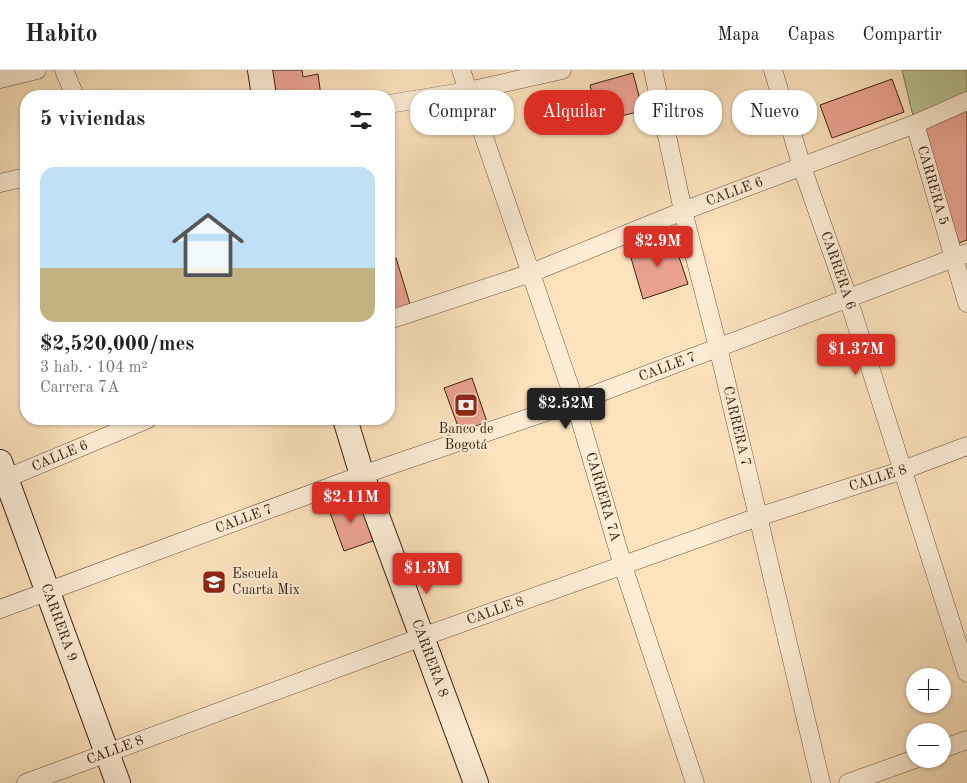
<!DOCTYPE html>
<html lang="es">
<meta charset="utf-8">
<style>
:root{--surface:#fff;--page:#f2f2f2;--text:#222;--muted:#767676;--line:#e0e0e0;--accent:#d93025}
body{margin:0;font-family:"Old Standard TT",serif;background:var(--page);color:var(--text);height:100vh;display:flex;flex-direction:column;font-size:19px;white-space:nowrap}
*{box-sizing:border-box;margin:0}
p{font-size:16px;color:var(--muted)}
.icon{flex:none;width:28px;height:28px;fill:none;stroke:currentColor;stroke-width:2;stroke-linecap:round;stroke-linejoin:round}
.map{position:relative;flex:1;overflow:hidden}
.drawer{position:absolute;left:20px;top:20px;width:375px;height:335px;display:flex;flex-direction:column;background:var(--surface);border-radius:20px;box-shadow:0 1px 4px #0004}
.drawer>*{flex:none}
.hud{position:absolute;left:410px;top:20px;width:475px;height:45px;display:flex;gap:10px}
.buttons{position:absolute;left:906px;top:598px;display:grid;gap:10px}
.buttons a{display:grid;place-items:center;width:45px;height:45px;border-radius:50%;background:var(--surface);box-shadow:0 1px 4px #0004;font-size:25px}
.price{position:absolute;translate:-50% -42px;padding:0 11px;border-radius:5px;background:var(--accent);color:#fff;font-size:16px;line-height:32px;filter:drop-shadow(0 1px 2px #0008)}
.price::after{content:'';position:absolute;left:50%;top:30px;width:15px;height:11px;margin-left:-8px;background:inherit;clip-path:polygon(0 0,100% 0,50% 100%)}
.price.active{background:#222;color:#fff}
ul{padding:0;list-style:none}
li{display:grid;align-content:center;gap:10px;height:265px;padding:0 20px}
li+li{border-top:1px solid var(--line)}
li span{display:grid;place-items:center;height:155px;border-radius:15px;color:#555}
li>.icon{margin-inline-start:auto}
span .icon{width:90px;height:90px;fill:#fffc;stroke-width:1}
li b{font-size:21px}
h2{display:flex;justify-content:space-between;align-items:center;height:60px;padding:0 20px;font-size:21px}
.tag{padding:0 18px;border-radius:20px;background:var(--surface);box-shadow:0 1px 4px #0004;font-size:18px;line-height:45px}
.tag.active{background:var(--accent);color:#fff}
header{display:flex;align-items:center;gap:30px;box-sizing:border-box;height:70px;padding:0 25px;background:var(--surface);border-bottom:1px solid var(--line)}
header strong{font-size:24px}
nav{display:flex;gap:28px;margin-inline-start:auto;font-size:18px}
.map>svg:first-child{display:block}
</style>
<header>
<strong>Habito</strong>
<nav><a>Mapa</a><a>Capas</a><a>Compartir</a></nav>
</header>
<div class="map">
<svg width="967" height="713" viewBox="0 0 967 713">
<rect width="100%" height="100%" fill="#fce3be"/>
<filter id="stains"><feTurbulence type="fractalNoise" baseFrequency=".004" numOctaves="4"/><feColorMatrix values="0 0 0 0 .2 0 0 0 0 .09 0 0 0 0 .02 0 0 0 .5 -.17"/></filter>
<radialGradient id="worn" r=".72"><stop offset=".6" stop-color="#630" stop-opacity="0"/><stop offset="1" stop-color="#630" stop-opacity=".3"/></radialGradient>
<!-- green -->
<path fill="#bac595" stroke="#7a7454" d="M902,0h65v31l-52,23z"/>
<!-- building -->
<path fill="#eca393" stroke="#3b2213" d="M271,0h31l1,7 15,-3 3,22h-46z
M633,3l10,38 -46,10 -7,-36z
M892,9l12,33 -72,26 -12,-33z
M967,40v130l-8,3 -39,-118z
M672,166l16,48 -45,15 -14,-48z
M396,188l14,46 -21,7v-51z
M472,308l15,44 -27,10 -16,-44z
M358,427l15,44 -29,10 -16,-44z"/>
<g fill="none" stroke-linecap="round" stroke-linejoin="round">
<!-- street casing -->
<g stroke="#6b523e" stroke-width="19">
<g id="street">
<path d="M64,0l11,26"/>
<path id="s1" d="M461,0l114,332 48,164 72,217"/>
<path id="s2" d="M653,0l30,141 35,136 103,436"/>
<path id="s3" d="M773,0l29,97 46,131 119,375"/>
<path d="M0,9l37,-9"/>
<path d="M389,34l79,-13 94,-21"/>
<path id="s4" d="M915,54l52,179"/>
<path d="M0,113l26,-6"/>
<path id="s5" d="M389,250l142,-47 152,-62 232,-87 52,-23"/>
<path id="s6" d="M0,411l148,-62"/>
<path id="s7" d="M0,539l362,-134 213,-73 392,-149"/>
<path d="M942,679l25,-9"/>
<path id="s8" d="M26,713l396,-146 336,-120 145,-47 64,-24"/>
<path d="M848,713l67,-24"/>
</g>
</g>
<!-- secondary casing -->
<g stroke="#3b2213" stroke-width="26">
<g id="secondary">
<path d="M260,0l4,26"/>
<path id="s9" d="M345,349l17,56 114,308"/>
<path id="s10" d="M0,392l118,321"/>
</g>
</g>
<!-- street -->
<use href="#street" stroke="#fdedd5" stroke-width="18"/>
<!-- secondary -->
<use href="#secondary" stroke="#fdedd5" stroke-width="24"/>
</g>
<!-- icons -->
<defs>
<g id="bank-square" transform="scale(1.25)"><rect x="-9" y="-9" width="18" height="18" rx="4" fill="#8f2418" stroke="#fdedd5"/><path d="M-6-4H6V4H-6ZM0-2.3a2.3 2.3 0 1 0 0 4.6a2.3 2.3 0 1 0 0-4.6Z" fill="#fff"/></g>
<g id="school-square" transform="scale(1.25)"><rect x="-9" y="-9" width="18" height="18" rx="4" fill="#8f2418" stroke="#fdedd5"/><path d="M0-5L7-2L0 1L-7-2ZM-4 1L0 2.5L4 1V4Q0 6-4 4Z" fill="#fff"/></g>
</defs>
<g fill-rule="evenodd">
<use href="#bank-square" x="466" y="335"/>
<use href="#school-square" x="214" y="512"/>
</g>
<g text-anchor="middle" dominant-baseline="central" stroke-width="4" stroke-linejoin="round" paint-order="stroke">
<!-- street labels -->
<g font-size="14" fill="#3b2213" stroke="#fdedd5">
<text stroke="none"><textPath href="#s4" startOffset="64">CARRERA 5</textPath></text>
<text stroke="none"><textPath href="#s5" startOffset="369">CALLE 6</textPath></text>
<text stroke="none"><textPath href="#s3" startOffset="211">CARRERA 6</textPath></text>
<text stroke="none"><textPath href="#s7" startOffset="710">CALLE 7</textPath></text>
<text stroke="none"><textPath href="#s2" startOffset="366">CARRERA 7</textPath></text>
<text stroke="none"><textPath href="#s6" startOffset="65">CALLE 6</textPath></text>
<text stroke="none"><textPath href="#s8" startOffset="905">CALLE 8</textPath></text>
<text stroke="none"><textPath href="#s1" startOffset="450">CARRERA 7A</textPath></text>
<text stroke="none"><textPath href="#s7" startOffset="260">CALLE 7</textPath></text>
<text stroke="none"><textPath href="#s8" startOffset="500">CALLE 8</textPath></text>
<text stroke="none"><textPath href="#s10" startOffset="171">CARRERA 9</textPath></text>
<text stroke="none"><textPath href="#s9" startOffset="254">CARRERA 8</textPath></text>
<text stroke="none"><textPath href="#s8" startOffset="95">CALLE 8</textPath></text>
</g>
<!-- poi labels -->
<g font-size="14" fill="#3b2213" stroke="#fdedd5">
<text x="466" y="359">Banco de<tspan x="466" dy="16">Bogotá</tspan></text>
<text x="232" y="504" text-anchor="start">Escuela<tspan x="232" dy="16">Cuarta Mix</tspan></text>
</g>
</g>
<rect width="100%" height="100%" filter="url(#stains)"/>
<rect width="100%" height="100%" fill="url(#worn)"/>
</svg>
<div class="buttons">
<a>+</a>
<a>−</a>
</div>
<b class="price" style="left:658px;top:198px">$2.9M</b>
<b class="price" style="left:856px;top:306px">$1.37M</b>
<b class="price active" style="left:566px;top:360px">$2.52M</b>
<b class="price" style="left:351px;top:454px">$2.11M</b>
<b class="price" style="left:427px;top:525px">$1.3M</b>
<div class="hud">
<a class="tag">Comprar</a>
<a class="tag active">Alquilar</a>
<a class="tag">Filtros</a>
<a class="tag">Nuevo</a>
</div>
<section class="drawer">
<h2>5 viviendas<svg class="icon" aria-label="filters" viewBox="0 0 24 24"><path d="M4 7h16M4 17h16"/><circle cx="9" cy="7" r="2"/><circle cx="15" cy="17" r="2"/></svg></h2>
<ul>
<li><span style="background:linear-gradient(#bfe0f5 65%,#c2b280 0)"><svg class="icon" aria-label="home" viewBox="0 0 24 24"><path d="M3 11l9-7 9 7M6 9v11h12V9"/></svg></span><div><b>$2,520,000/mes</b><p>3 hab. · 104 m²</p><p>Carrera 7A</p></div></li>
</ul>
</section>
</div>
